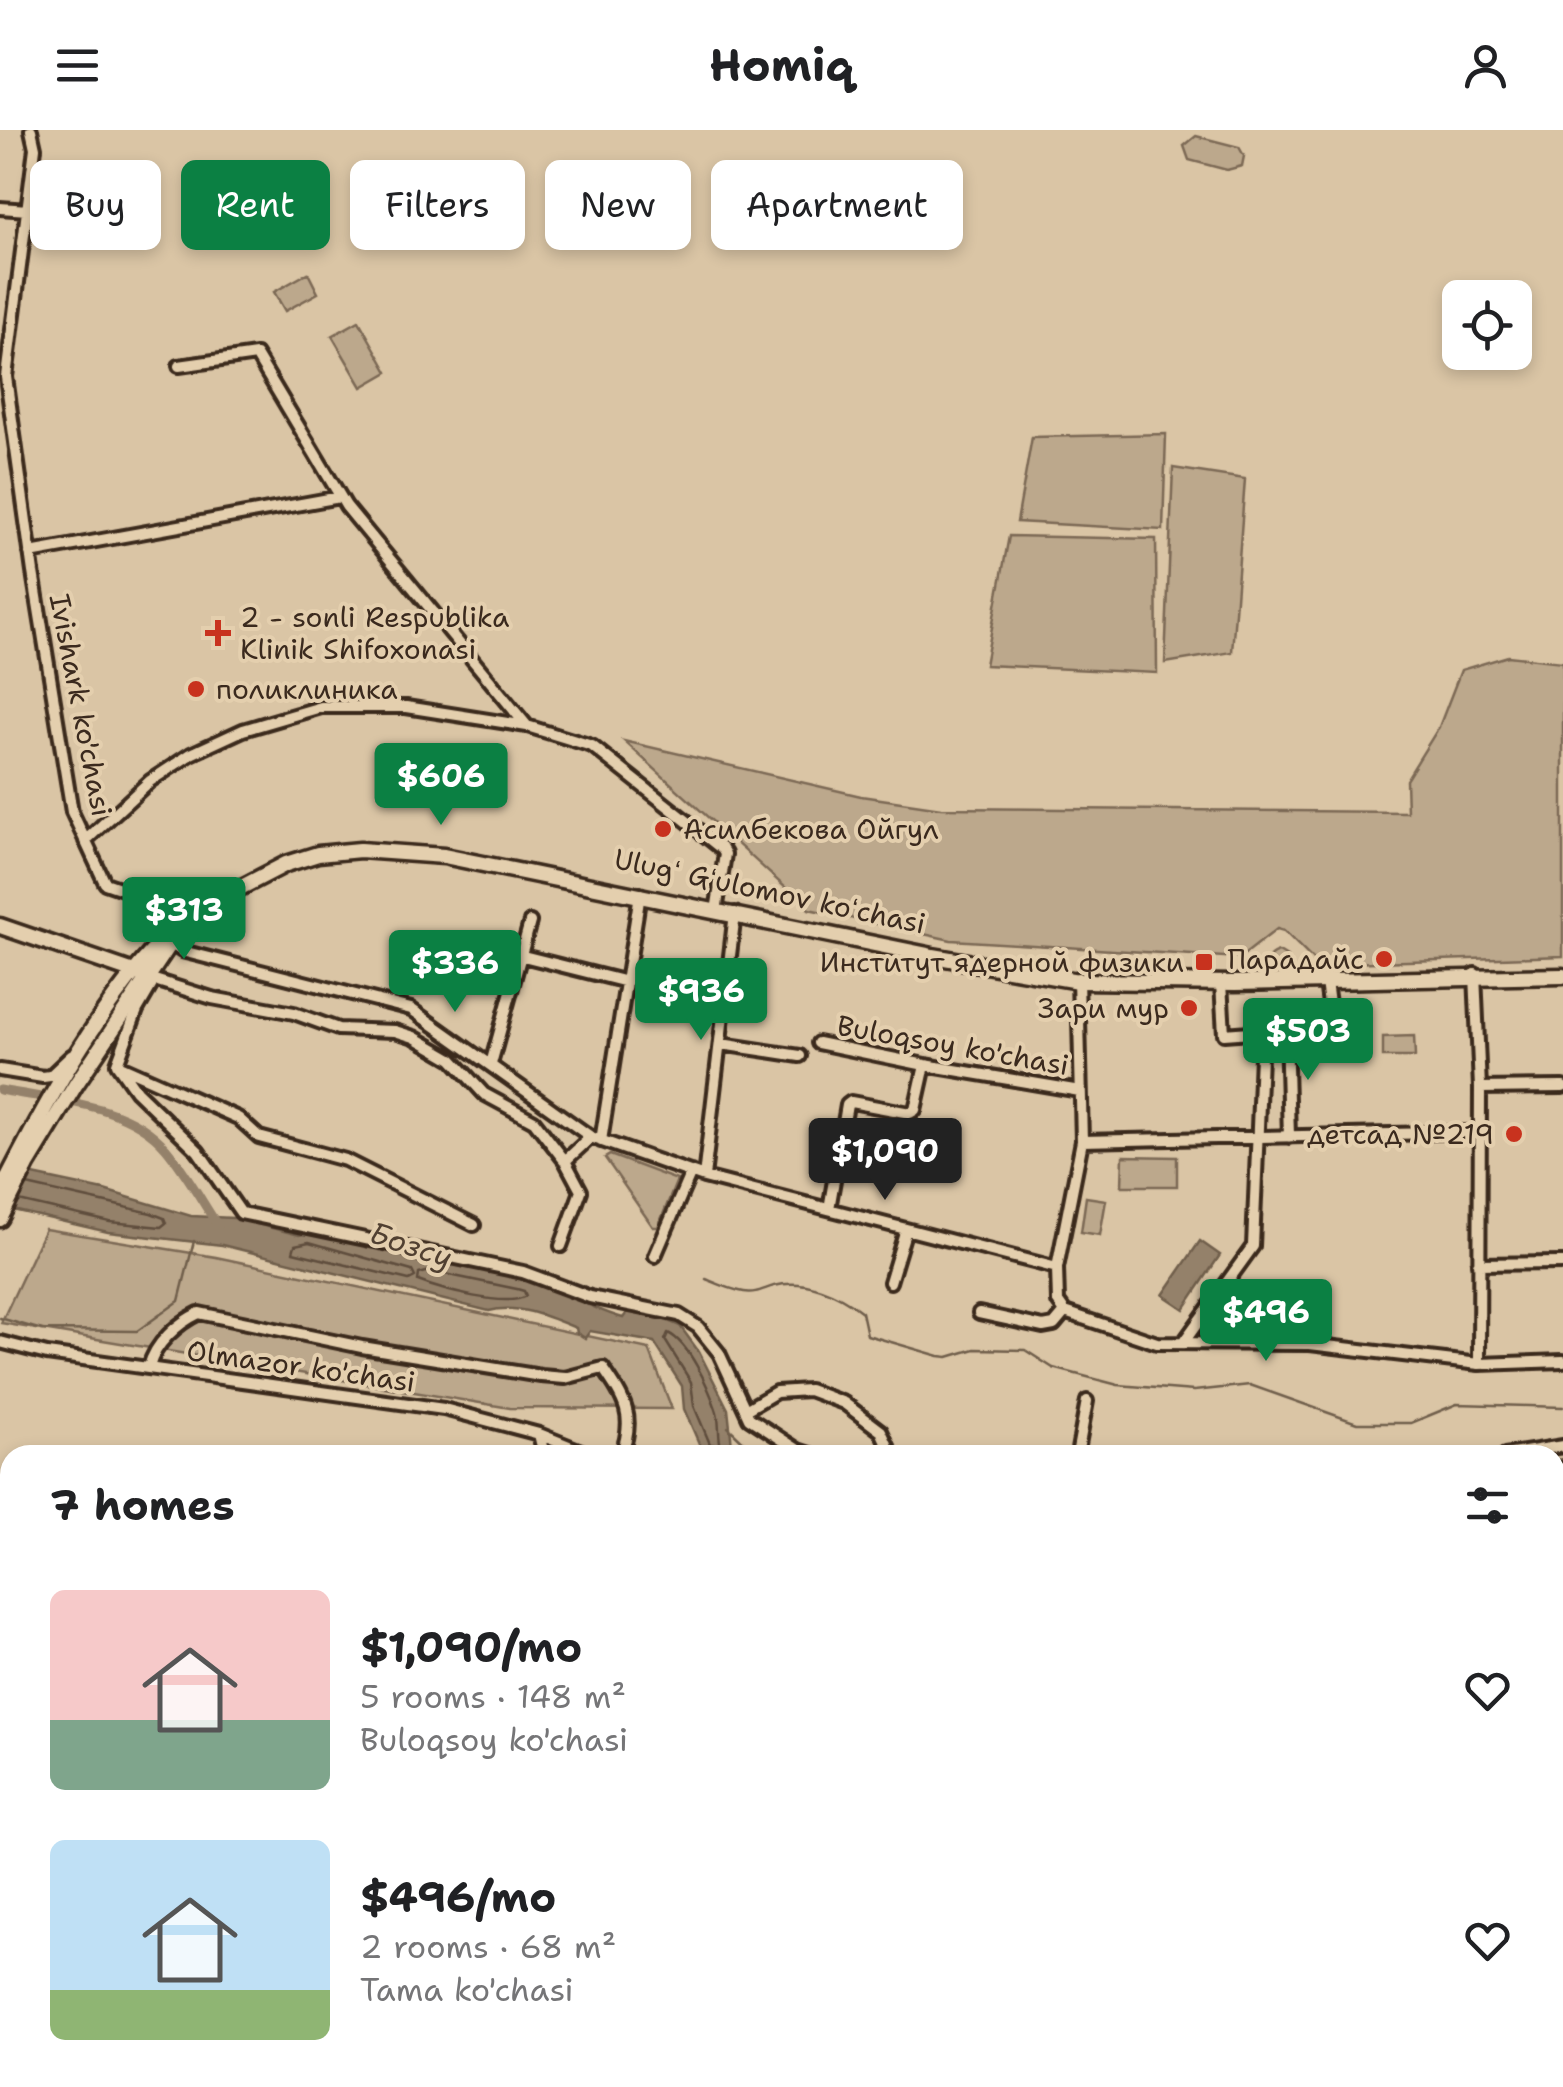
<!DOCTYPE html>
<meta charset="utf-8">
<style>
:root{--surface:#fff;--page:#f6f6f6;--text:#202124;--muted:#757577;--accent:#0b8043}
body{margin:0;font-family:"Shantell Sans",sans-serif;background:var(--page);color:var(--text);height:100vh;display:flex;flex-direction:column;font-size:38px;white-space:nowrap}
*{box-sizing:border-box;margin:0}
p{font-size:32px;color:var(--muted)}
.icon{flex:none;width:55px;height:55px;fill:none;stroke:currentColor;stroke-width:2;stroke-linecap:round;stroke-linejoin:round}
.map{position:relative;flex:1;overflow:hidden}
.drawer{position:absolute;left:0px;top:1315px;width:1565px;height:642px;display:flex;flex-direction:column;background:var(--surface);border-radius:30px 30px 0 0;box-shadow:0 5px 15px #0003}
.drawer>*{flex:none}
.guide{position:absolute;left:30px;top:30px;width:1000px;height:90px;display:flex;gap:20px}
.buttons{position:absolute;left:1442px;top:150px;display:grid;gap:20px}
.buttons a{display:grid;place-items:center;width:90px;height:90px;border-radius:15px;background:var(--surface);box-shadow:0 5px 15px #0003;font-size:50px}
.price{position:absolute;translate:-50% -85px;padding:0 22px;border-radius:10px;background:var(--accent);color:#fff;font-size:32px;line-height:65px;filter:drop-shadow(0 2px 5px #0008)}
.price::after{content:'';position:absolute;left:50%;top:60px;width:30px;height:22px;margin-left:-15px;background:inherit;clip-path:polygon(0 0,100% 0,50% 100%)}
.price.on{background:#222;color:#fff}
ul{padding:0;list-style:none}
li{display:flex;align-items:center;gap:30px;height:250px;padding:0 50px}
li span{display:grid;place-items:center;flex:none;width:280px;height:200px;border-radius:15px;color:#555}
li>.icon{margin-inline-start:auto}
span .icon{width:120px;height:120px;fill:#fffc;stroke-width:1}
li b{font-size:42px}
h2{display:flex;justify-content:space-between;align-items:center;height:120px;padding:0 50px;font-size:42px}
.pill{padding:0 35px;border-radius:15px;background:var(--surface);box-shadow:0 5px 15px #0003;font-size:35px;line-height:90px}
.pill.on{background:var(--accent);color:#fff}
header{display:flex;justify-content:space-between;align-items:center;height:130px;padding:0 50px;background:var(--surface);font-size:45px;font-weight:700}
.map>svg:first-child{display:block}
</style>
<header><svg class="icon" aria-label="menu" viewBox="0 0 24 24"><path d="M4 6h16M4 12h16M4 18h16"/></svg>Homiq<svg class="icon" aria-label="person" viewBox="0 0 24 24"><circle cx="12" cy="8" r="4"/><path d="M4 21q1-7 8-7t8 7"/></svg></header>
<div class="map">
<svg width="1563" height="1957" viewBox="0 0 1563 1957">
<rect width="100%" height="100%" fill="#dac5a5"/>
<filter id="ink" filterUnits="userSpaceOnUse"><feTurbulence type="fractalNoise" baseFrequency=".01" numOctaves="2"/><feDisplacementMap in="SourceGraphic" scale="20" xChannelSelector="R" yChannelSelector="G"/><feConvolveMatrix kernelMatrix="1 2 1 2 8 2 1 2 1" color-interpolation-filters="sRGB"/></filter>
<g filter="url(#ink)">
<!-- green -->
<path fill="#bca88c" stroke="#7c6955" stroke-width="2.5" d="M1196,6l43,11 5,9 -2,10 -15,4 -38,-10 -5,-14z
M308,143l10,20 -33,18 -11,-19z
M359,191l29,51 -26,15 -30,-51z
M1166,304l-3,96 -146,-8 15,-85z
M1173,338l72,11 -13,173 -67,11z
M1009,406l147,3 1,134 -172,-8z
M1508,526l55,6v294l-246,8 -33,-33 -7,-2 -37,29 -289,-18 -142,-31 -185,-168 237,55 80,12 466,4 -1,-32 33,-53 22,-57z
M1279,822l8,5 2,14h-26c2,-9 6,-17 16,-19z
M1414,906l1,21h-32v-20z
M610,1025l67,25 -19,47h-5l-48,-69z
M1123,1026l54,1v29h-55z
M1086,1067l20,3 -6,35 -19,-3z
M45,1099l171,28 433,92 23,60 -162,-1 -509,-85z
M874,1948h93l51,9h-145z"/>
<!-- water -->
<path fill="#94816a" stroke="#705e4c" stroke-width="2.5" d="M0,1038l104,22 87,26 43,2 65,17c29,-9 94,19 123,28l2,-3c41,8 86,12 125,27 26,10 47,24 74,31l6,-8 23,4 28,12 19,26 29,57 5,46h-29l-20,-46 -2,-23 -28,-44 -64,-11 -5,7 -8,-5 -1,-5c-27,-11 -58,-25 -87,-17l-267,-66 -114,-13 -108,-25z
M1200,1111l20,14 -36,54 -21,-14z"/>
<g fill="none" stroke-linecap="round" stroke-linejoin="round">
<!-- shore -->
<path stroke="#5f4d3c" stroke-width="2.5" d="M19,1071l91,21 51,5 5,-4 -2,-5 -13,-5 -124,-28
M309,1112l103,29 3,6 -6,3 -116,-28 2,-7z
M430,1141l87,18 7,2 2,5c-19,12 -85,-6 -108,-15l1,-7z
M668,1203c21,10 40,53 48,76 4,10 2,22 4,33l-3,4 -7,-2 -16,-38 -3,-24 -26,-42z"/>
<!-- stream -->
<path stroke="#705e4c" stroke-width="2.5" d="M706,1149c12,5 25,11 38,13 12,2 19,-3 30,-6 31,-8 64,7 88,26l5,23 72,21 9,1 27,-8 50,1 28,18 65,17 76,6 56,-6 107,38h54l46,-19 106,3
M0,1188l42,12 95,1 42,-30 15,-60
M728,1297l25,24 13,4
M1555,1330l8,-1
M0,1679h10"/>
<!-- canal -->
<path stroke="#94816a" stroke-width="9" d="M0,960c55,11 127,12 166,58 20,24 35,52 52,78"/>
<!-- street casing -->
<g stroke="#3b2a1e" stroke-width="18">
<path id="street" d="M31,0l4,18 -29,229 27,195 39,240 33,71 73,25 16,13
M0,78l28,2
M179,236l77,-11 90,151 181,220
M30,423l310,-56
M85,711l65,-60 41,-27 52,-24 78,-23h85l121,19 65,20 130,103 3,5 -8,51
M164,809l18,12 229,58 180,128 113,40 353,91
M519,825l108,27
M1475,844l5,114 -1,276
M145,847l67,21 82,15 44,16 57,2 19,6 38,22 32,35 50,27 31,40 16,30 -20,55
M1221,853l3,51 108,-8 -6,-44
M1286,901l3,106
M818,913l107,22 155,26
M721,914l79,12
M117,934l19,27 62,60 43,62 282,59 67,25 89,18 19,12 21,26 30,65 49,32 15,5
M117,934l20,-54 17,-29
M491,934l39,-142
M118,935l120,53 21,19 86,23 129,65
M0,940l43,7 7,-1 21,-20
M1480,958l83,-1
M601,1011l39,-247
M1082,1011l396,-9
M565,1031l26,-24
M704,1047l31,-264
M829,1079l18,-104 4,-3 59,11 5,-3 10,-45
M655,1126l36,-84
M1478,1134l85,-1
M890,1152l16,-53
M1065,1182l92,31 153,1 169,20 84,-3
M1065,1182l-7,-10 -1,-34 25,-127 -4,-163
M979,1183l64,14 11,-2 11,-13
M0,1212l47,12 397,55 95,25 52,21
M1183,1213l70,-97 9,-214
M149,1237c6,-24 29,-44 50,-54l163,34 179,29 24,2 38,-10c22,32 33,49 18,87
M747,1279l29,-17 33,-2 35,13 37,28 11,24
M539,1304l5,21
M1077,1325l10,-54
M1505,1325l58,-9
M1555,1340l8,-1
M1555,1514l8,1
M59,1948l1,9
M165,1948l1,9
M266,1948l1,9
M359,1948l1,9
M452,1948v9
M781,1948l2,9
M1031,1948l55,9
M536,1957l151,-9"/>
</g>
<!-- secondary casing -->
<g stroke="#3b2a1e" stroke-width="21">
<path id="secondary" d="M0,796l140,48
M0,1063c42,-83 94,-180 158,-248
M0,1089l27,-54 49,-81 94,-140 38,-34 30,-21 48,-25 32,-10 42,-4 84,6 489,100 145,25 157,2 328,-7"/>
</g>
<!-- street -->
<use href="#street" stroke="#e4cfae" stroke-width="10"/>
<!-- secondary -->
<use href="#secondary" stroke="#e4cfae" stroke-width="14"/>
</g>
</g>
<!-- markers -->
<g fill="#c8321e" stroke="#e4cfae" stroke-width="4">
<path d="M213 488h10v10h10v10h-10v10h-10v-10h-10v-10h10z"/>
<circle cx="196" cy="559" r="10"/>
<circle cx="663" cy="699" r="10"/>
<circle cx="1384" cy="829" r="10"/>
<rect x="1194" y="822" width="20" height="20" rx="5"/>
<circle cx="1189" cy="878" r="10"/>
<circle cx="1514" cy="1004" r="10"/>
</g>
<g text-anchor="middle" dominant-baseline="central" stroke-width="8" stroke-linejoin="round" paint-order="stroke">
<!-- poi labels -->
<g font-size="28" fill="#3b2a1e" stroke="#e4cfae" text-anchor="end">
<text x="240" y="487" text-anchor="start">2 - sonli Respublika<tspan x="240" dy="32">Klinik Shifoxonasi</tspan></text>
<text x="216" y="559" text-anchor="start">поликлиника</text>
<text x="683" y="699" text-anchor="start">Асилбекова Ойгул</text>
<text x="1364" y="829">Парадайс</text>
<text x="1184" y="832">Институт ядерной физики</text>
<text x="1169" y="878">Зари мур</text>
<text x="1494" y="1004">детсад №219</text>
</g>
<!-- street labels -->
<g font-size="28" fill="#3b2a1e" stroke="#e4cfae">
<text transform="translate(81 575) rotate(79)">Ivishark ko'chasi</text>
<text transform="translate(770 761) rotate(12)">Ulugʻ Gʻulomov koʻchasi</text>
<text transform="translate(953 915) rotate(10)">Buloqsoy ko'chasi</text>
<text transform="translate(301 1236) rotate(8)">Olmazor ko'chasi</text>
</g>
<!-- water labels -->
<g font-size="30" font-style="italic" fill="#514031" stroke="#e4cfae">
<text transform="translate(411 1115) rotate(19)">Бозсу</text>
</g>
</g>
</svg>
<div class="buttons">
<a><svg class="icon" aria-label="locate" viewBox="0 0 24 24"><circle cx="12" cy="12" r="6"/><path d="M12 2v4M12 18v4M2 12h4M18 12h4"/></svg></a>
</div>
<b class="price" style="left:441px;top:698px">$606</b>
<b class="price" style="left:184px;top:832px">$313</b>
<b class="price" style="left:455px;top:885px">$336</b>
<b class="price" style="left:701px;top:913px">$936</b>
<b class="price" style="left:1308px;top:953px">$503</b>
<b class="price on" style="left:885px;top:1073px">$1,090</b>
<b class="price" style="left:1266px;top:1234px">$496</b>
<div class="guide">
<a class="pill">Buy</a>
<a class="pill on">Rent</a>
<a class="pill">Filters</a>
<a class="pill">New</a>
<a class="pill">Apartment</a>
</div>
<section class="drawer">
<h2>7 homes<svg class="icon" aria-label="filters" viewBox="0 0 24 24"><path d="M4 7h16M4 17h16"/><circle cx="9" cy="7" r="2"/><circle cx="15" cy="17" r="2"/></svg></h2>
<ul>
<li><span style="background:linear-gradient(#f6c9c9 65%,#7fa58c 0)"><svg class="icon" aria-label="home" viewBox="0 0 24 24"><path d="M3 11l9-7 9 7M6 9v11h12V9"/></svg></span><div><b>$1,090/mo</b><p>5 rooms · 148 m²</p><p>Buloqsoy ko'chasi</p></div><svg class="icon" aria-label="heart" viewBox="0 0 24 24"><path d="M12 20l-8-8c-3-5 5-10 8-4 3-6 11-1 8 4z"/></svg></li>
<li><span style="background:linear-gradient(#bfe0f5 75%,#8fb573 0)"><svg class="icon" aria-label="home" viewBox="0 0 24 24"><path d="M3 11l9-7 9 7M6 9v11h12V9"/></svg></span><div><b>$496/mo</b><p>2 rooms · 68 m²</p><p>Tama ko'chasi</p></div><svg class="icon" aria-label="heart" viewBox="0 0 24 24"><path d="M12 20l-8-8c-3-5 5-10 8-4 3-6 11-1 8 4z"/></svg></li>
</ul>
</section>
</div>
